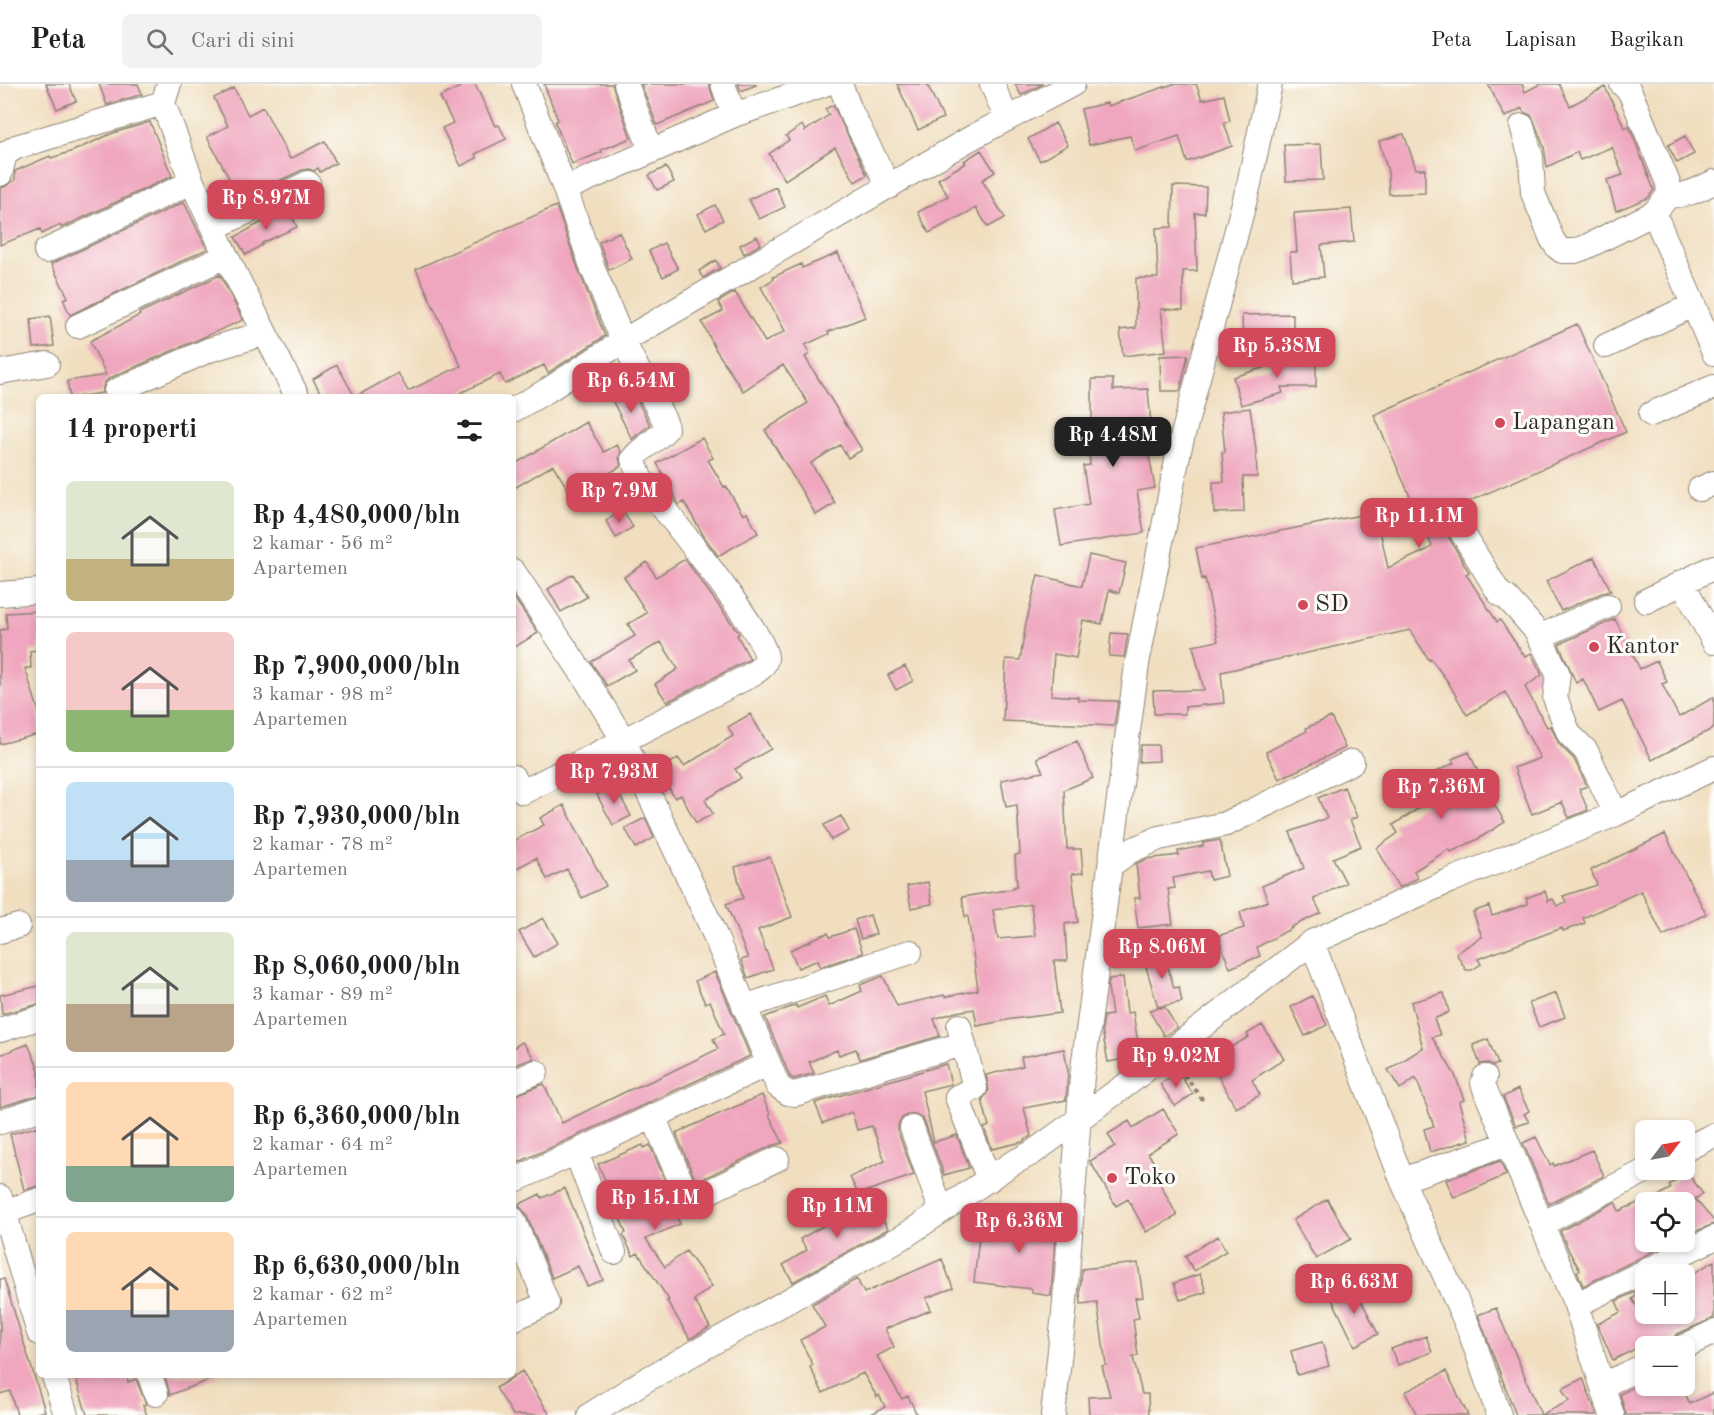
<!DOCTYPE html>
<html lang="id">
<meta charset="utf-8">
<style>
:root{--surface:#fff;--page:#f2f2f2;--text:#202124;--muted:#757577;--line:#e0e0e0;--accent:#d1495b}
body{margin:0;font-family:"Old Standard TT",serif;background:var(--page);color:var(--text);height:100vh;display:flex;flex-direction:column;font-size:22px;white-space:nowrap}
*{box-sizing:border-box;margin:0}
p{font-size:20px;color:var(--muted)}
.icon{flex:none;width:33px;height:33px;fill:none;stroke:currentColor;stroke-width:2;stroke-linecap:round;stroke-linejoin:round}
.map{position:relative;flex:1;overflow:hidden}
.details{position:absolute;left:36px;top:310px;width:480px;height:984px;display:flex;flex-direction:column;background:var(--surface);border-radius:9px;box-shadow:0 3px 9px #0003}
.details>*{flex:none}
.needle{width:39px;rotate:58deg}
.fabs{position:absolute;left:1635px;top:1036px;display:grid;gap:12px}
.fabs a{display:grid;place-items:center;width:60px;height:60px;border-radius:9px;background:var(--surface);box-shadow:0 3px 9px #0003;font-size:30px}
.price{position:absolute;translate:-50% -51px;padding:0 14px;border-radius:12px;background:var(--accent);color:#fff;font-size:20px;line-height:39px;filter:drop-shadow(0 2px 3px #0008)}
.price::after{content:'';position:absolute;left:50%;top:36px;width:18px;height:14px;margin-left:-9px;background:inherit;clip-path:polygon(0 0,100% 0,50% 100%)}
.price.current{background:#222;color:#fff}
ul{padding:0;list-style:none}
li{display:flex;align-items:center;gap:18px;height:150px;padding:0 30px}
li+li{border-top:2px solid var(--line)}
li span{display:grid;place-items:center;flex:none;width:168px;height:120px;border-radius:9px;color:#555}
li>.icon{margin-inline-start:auto}
span .icon{width:72px;height:72px;fill:#fffc;stroke-width:1}
li b{font-size:26px}
h2{display:flex;justify-content:space-between;align-items:center;height:72px;padding:0 30px;font-size:26px}
header{display:flex;align-items:center;gap:36px;box-sizing:border-box;height:84px;padding:0 30px;background:var(--surface);border-bottom:2px solid var(--line)}
header strong{font-size:28px}
nav{display:flex;gap:33px;margin-inline-start:auto;font-size:21px}
.search{width:420px;height:54px;background:var(--page);display:flex;align-items:center;gap:15px;box-sizing:border-box;padding:0 21px;border-radius:9px;color:var(--muted);font-size:22px}
.map>svg:first-child{display:block}
</style>
<header>
<strong>Peta</strong>
<div class="search"><svg class="icon" aria-label="search" viewBox="0 0 24 24"><circle cx="10" cy="10" r="6"/><path d="M15 15l6 6"/></svg>Cari di sini</div>
<nav><a>Peta</a><a>Lapisan</a><a>Bagikan</a></nav>
</header>
<div class="map">
<svg width="1714" height="1331" viewBox="0 0 1714 1331">
<rect width="100%" height="100%" fill="#fdfcf7"/>
<filter id="ink" filterUnits="userSpaceOnUse"><feTurbulence type="fractalNoise" baseFrequency=".0167" numOctaves="2"/><feDisplacementMap in="SourceGraphic" scale="12" xChannelSelector="R" yChannelSelector="G"/><feConvolveMatrix kernelMatrix="1 2 1 2 8 2 1 2 1" color-interpolation-filters="sRGB"/></filter>
<filter id="wash" filterUnits="userSpaceOnUse"><feTurbulence type="fractalNoise" baseFrequency=".008" numOctaves="4" result="noise"/><feDisplacementMap in="SourceGraphic" scale="24" xChannelSelector="R" yChannelSelector="G"/><feGaussianBlur stdDeviation="1.35" result="paint"/><feColorMatrix in="noise" values="0 0 0 0 0 0 0 0 0 0 0 0 0 0 0 0 0 1.4 0 .05"/><feComposite in="paint" operator="in"/></filter>
<g filter="url(#wash)">
<rect width="100%" height="100%" fill="#f0debf"/>
<g id="blocks">
<!-- building -->
<path fill="#efa6be" fill-rule="evenodd" d="M46,0h23l7,17 -19,8z
M99,0h39l4,10 -35,11z
M466,0h9l20,42 4,-1 7,14 -31,15 2,4 -16,8 -19,-38 11,-5 -13,-26z
M544,0h68l19,54 -30,12 1,2 -30,12 -17,-42 3,-2z
M641,0h68l5,17 -57,24z
M738,0h17l1,1 -15,6z
M897,0h30l16,34 -25,12z
M1015,0h28l-22,11z
M1173,0h23l6,16 22,-5 6,26 -6,2 8,23 -45,16 -8,-26 -44,15 -5,-15 -41,9 -8,-36 26,-6 1,3z
M1488,0h34l3,8 15,-8h19l11,22 35,-19 20,41 4,-2 25,64 -6,8 -32,13 -9,-31 16,-5 -11,-28 -32,13 -3,-8 -30,15 -3,-20 -12,-31 -8,-4 -2,-4 -17,9z
M234,4l14,27 15,-8 27,52 35,-18 11,22 -16,9 -2,-4 -4,3 -5,-2 -7,1 -82,39 -10,-22 19,-9 -22,-41 21,-11 -14,-28z
M833,21l34,70 -12,7 -20,-35 -50,33 -16,-26 20,-14 -3,-4 16,-11 3,6 24,-16 -4,-6z
M150,38l22,54 -111,52 -1,-3 -18,9 -2,-5 -40,16v-57l4,-1 11,-7v-9l35,-15 1,2 22,-7 40,-18z
M1055,39l13,22 -28,16 -12,-22z
M1404,50l12,35h9v24l-36,1 -1,-22 -9,-31z
M1685,52l9,18 -17,9 -9,-18z
M1321,60l2,36 -37,1 -2,-36z
M981,66l14,22 -13,8 23,38 -17,9 -12,-19 -47,25 -11,-21 30,-16 -10,-17 28,-16 -2,-2z
M666,83l8,15 -17,8 -8,-15z
M1173,102l33,1 -1,26h-10l2,58h-14v39l-22,-1 5,42 -43,5 -3,-26 16,-2v-50h22l-2,-50 16,-1z
M776,103l9,20 -26,12 -10,-20z
M184,118l23,47 -137,66 -7,-16 5,-2 -17,-33z
M715,121l8,15 -17,9 -8,-15z
M556,122l24,68 25,62 -57,37 -4,-8 -39,19 -5,-10 -40,19 3,5h-140l-10,-19 24,-14 18,32 43,-24 10,18 53,-25 -45,-97z
M288,124l9,19 -35,16 1,1 -17,11 -11,-18z
M1351,125l3,33 -33,3 3,32 -32,3 -2,-28h7l-3,-39z
M619,148l13,27 -23,11 -10,-28z
M757,152l4,8 -17,10 -4,-9z
M664,159l14,26 -15,8 -14,-26z
M838,169l27,64 -37,15 1,2 -24,11 5,9 -5,3 57,93 -14,8 -8,-13 -29,18 24,40 -19,12 -51,-85 43,-27 -25,-38 -40,26 -27,-41 -14,-28 21,-11 -5,-9 17,-10 30,50 20,-11 -24,-44 13,-8 -1,-2 28,-13 1,4z
M716,176l4,8 -17,10 -4,-7z
M220,191l23,45 -133,58 -6,5 -2,10 -32,5 -3,-17 39,-6 -16,-34 50,-26 -1,-2z
M1293,230v29l-50,1 -1,-29z
M50,232l4,30 -20,2 -3,-29z
M1577,240l49,108 -186,82 4,7 1,10 24,41 -3,2 31,48 3,-2 25,37 6,-4 11,22 -17,12 22,40 4,-1 8,18 15,15 13,27 -8,3 9,21 -19,8 -7,-16 -30,12 -18,-46 26,-10 -35,-66 -38,23 -19,-33 -17,-23 -2,1 -19,-30 -189,42 3,31 -39,4v7h-31l-1,-23 51,-1 -11,-44 25,-5 -13,-63 -3,1 -6,-31 180,-36 12,56 39,-18 5,-4 -58,-131z
M1316,268v35h-35l2,6 -42,12 -8,-28z
M1188,271l-8,36h-19l-1,-35z
M1092,295h21v11l35,-1 5,60 -5,1 7,38 -18,3 7,42 -83,13 -6,-36 34,-6 -6,-38 7,-1 -3,-40h5z
M632,306l18,35 -18,14 -20,-39z
M1250,324l6,42 1,27h-14l1,35 -30,1 -1,-31h11l-2,-30h3l-4,-40z
M586,338l18,30 13,-7 4,7 -2,5 2,9 -49,30 -19,-31 -40,24v-24z
M702,354l11,20 -5,2 16,27 2,-1 17,29 4,-2 11,20 -40,23 -13,-18 -21,-36 -5,3 -22,-42z
M622,426l11,17 -17,11 -10,-17z
M1089,471l37,8 -7,30 -10,-3 -7,34 -19,-4 -7,38 -22,-4 -3,41 27,2v3l40,1 -4,25 -111,-5 3,-62 14,1 6,-37 12,-48 44,11z
M1594,473l17,34 -9,2 -41,18 -15,-30z
M685,475l53,73 1,2 -2,1 13,24 -83,43 -12,-18 23,-15 -17,-27 -32,18 6,10 -28,16 -16,-24 44,-26 -7,-12 19,-11 -23,-36 23,-15 9,15z
M573,490l14,23 -26,15 -13,-23z
M513,512l25,37 -25,15z
M39,527v39l-9,1 1,17h-6l14,44v22l-39,10v-114l7,-1 -1,-16z
M1615,535l25,50 17,-8 10,21 -5,2 17,33 35,-20v31l-62,32 -30,-59 -23,11 -16,-33 -7,4 -17,-39z
M1111,549l17,1 -4,23 -15,-1z
M905,582l8,15 -17,9 -8,-15z
M750,630l21,35 -36,20 6,9 -36,22 8,14 -17,9 -15,-28 -6,3 -17,-27 20,-13 6,8 49,-30 -5,-9z
M1331,633l14,31 -66,31 -13,-27 41,-21 -1,-3z
M1077,657l16,37 -29,12 3,59h14l2,24 -11,1 6,48 -13,2 2,37h-13l6,52 -48,6 -35,7 -3,-17 -18,3 -22,7 6,17 -80,23 -4,-10 -17,6 -2,-5 -28,12 5,11 -20,6 -4,-2 -25,-60 31,-12 1,3 28,-12 4,10 33,-15 -2,-6 23,-9 14,30 47,-11 1,2 33,-7 -10,-74 -3,1 -3,-20 51,-8v-2l4,-1 -2,-31 5,-1 -3,-49 -11,2 -5,-27 42,-8 -6,-14zM1031,820l4,32 -37,3 -5,-29z
M1141,661h17l1,16 -20,1z
M1469,668l20,44 16,26 -27,17 -27,13 -2,-3 -35,22 4,7 -19,10 -22,-40 21,-15 -5,-8 34,-22 -10,-22 37,-18 -2,-4z
M614,701l17,31 -18,9 -16,-30z
M1344,703l13,30 -7,3 11,26 -28,12 13,25 -32,16 7,14 -30,14 1,1 -35,19 3,9 -30,12 -13,-32 27,-8 -4,-16 28,-11 -6,-15 42,-18 -14,-36 37,-14 -9,-20z
M564,721l42,81 -24,12 -15,-29 -20,10 -11,-21 -23,12v-29l31,-16 -4,-7z
M841,732l8,15 -18,9 -7,-15z
M645,734l9,20 -18,10 -11,-20z
M1665,750l41,80 -43,22 -22,-45 -58,27 2,5 -22,8 -1,-3 -84,31 3,5 -9,6h-6l-10,-17 26,-16 -9,-25 16,-6 3,10 36,-12 -2,-6 19,-7 3,10 5,-2 4,7 9,-4 -3,-6 34,-11 -6,-15z
M1220,756l7,36 -17,4 -2,-9 -35,7 2,10 -7,1 5,35 -35,4 -4,-30h6l-4,-34 10,-5 33,-4 -1,-4 25,-5v-3z
M770,773l22,60 -34,13 15,39 -25,9 -7,-18 7,-2 -22,-54 17,-6 -8,-31z
M928,798l4,22 -21,4 -4,-22z
M870,831l6,19 -15,5 -6,-19z
M543,834l15,25 -24,14 -15,-25z
M854,845l9,24 -43,14 -2,-7 -20,8 -8,-18 21,-9 -1,-1 18,-7 2,4z
M1163,867l11,37 5,-1 3,15 -24,5 -15,-50z
M715,888l35,84 -237,109v-69l31,-12 18,39 67,-33 25,-10 64,-31 -5,-10 11,-5 -14,-33 -5,2 -10,-22z
M1123,893l4,36 6,-1 7,44 -32,6 -6,-32 2,-14 8,-1 -4,-28 1,-8z
M39,902v18l-37,10 -2,-19z
M1444,909l5,19 -15,7 6,16 -8,2 23,38 9,25 -5,2 11,38 -40,12 -6,-23 10,-3 -18,-48 -16,11 -12,-19 35,-22 -12,-46z
M1556,909l9,24 -26,10 -10,-24z
M1312,912l15,29 -22,11 -14,-29z
M1165,923l12,21 -13,8 -15,-26z
M1262,941l22,34 -32,21 8,15 -24,13 -27,-49 40,-22 -2,-3z
M1488,955l10,25 -5,2 -4,-3 -9,1 -7,-19z
M522,958l12,16 -21,8v-18z
M28,960l11,26v25l-39,12v-52z
M1064,965l4,22 -2,29 -42,8 7,28 -9,6 -30,7 -8,-21 5,-2 -7,-26 7,-10 -3,-15 37,-9 -2,-9z
M946,980l5,20 -29,7 12,51 23,-7 12,33 -25,7 -19,-52 -3,-5 -7,-4h-7l-7,5 -3,6v7l16,43 -56,19 -8,-17 35,-16 -13,-35 -15,4 -5,-18 -29,11 -8,-20z
M1178,988l15,22 -18,12 -15,-22z
M1518,1005l11,22 -5,3 5,8 -13,4 -13,-29z
M762,1011l8,19 -1,1 14,28 -12,3 -75,36 -20,-49z
M1163,1025l16,25 -31,19 10,16 -4,3 23,44 -31,16 -18,-33 -12,7 -26,-45 25,-15 -7,-12 21,-13 4,7z
M39,1042v60l-15,4 -14,-56z
M1536,1053l14,28 3,-2 1,3 38,-16 12,26 -55,28 -26,-61z
M643,1061l1,3 6,-3 22,52 -4,2 12,25 -34,15 19,28 21,-16 26,35 -18,14 16,27 -20,12 -23,-38 2,-1 -31,-47 -5,3 -10,-21 3,-2 -9,-22 1,-1 -20,-46z
M1500,1077l6,14 -52,23 -8,-18z
M1687,1088l16,22 -8,5 19,22v3l-30,12v-33h-37l24,-15 -2,-3z
M565,1104l38,92 -16,6 -9,-20 -26,12 -26,-64 -8,-9 22,-11 2,4z
M871,1114l17,31 -95,53 -10,-17 24,-15 -7,-11z
M1327,1115l24,40 -35,20 -23,-39z
M1615,1118l4,9 21,-9 6,12v28h14l2,5 -79,39 -6,-15 3,-1 -10,-17 -10,-22z
M1026,1124l31,2 -6,86 -19,-3v-4l-58,-7 6,-55 45,5z
M1218,1152l8,15 -32,20 -9,-15z
M942,1175l11,29 -27,10 5,12 -46,19 9,18 -17,9 25,43 6,-3 9,19h-48l16,-8 -6,-12 -2,2 -14,-24 -40,20 -13,-26 3,-2 -13,-25 25,-13 -13,-23 45,-25 7,14z
M1714,1177v57l-37,16 -7,8 -10,5h-16l-1,-2 -30,15 -16,-36 24,-12 -5,-11 28,-13 -12,11 6,9 8,-4v10h38v-35z
M1138,1179l5,34 -8,1 4,20 -6,1 5,37 -5,1 9,37h6l1,21h-60l-1,-18 22,-1 -8,-30 4,-1 -9,-63 -16,2 -1,-12 2,-23z
M1200,1190l6,18 -26,8 -6,-17z
M0,1195h4l41,132 -16,4h-12l-7,-24 -10,3z
M1353,1200l25,50 -23,12 -25,-51z
M1496,1224l45,107 28,-14 -7,-12 21,-11 14,37h-81l-38,-100z
M1426,1252l6,16 -34,13 -7,-16z
M1322,1258l7,24 -32,9 -6,-24z
M522,1287l28,44h-37l-17,-27z
M1446,1287l22,44h-51l-12,-23z
M75,1292h52l1,6 8,-3 10,25 -3,1 4,10h-60z
M165,1292h52v1l-47,18z
M1646,1297v5h35l9,18 24,-12v23h-88l-6,-21z"/>
</g>
</g>
<g filter="url(#ink)">
<use href="#blocks" fill-opacity="0" stroke="#8e8475" stroke-width="1.5"/>
<g fill="none" stroke-linecap="round" stroke-linejoin="round">
<!-- minor casing -->
<g stroke="#8e8475" stroke-width="26">
<path id="minor" d="M169,0l-6,19 29,79 34,74 72,142
M626,0l25,66
M723,0l11,31
M840,0l10,26 39,77
M992,0l15,35
M1522,42l9,31 2,36 19,46 5,8 5,4h13l11,-4 68,-34 15,-18 -1,-12 -38,-91 -8,-8
M0,90l5,-20 11,-7 147,-44
M565,105l169,-74 91,-31
M1669,111c17,2 30,-6 45,-13
M1654,129l60,140
M213,144l95,-45
M46,167l146,-69
M78,242l148,-70
M1606,262l87,-41
M0,288l47,-8
M116,307l93,-41 56,-17
M513,326l35,-20 75,-49 348,-203 102,-54
M1651,330l63,-27
M1700,405l14,-6
M1457,440l42,69 8,5 11,12 19,22 21,42 -3,24 14,36 17,17 30,63
M513,487l71,105 40,65 84,178 70,167 10,7 7,1 94,-29 74,-21
M1682,498l32,60
M0,510l39,-3
M1646,517l68,-34
M1539,553l69,-31
M513,693l10,15 224,-115c8,-5 18,-9 19,-19 2,-22 -106,-153 -126,-180l-7,-19c8,-12 24,-18 33,-30l-1,-7 -42,-81 -30,-72 -28,-80 -41,-105
M1111,781l19,-14 29,-13 67,-14 126,-62
M0,847l18,-5
M1312,858l90,238 68,151 29,84
M744,923l166,-55
M959,942l16,62 -18,9 32,83
M0,946l39,-12
M1485,993l-2,6 3,9 90,213 36,110
M513,998l23,-10
M653,1032l36,85 88,-42
M0,1038l39,-13
M912,1044l29,82
M1684,1066l30,-15
M576,1068l38,100
M1402,1096l105,-36
M513,1097l255,-117
M0,1113l39,136
M5,1128l34,-12
M513,1135l34,84 -34,16
M1542,1140l105,-54
M1576,1221l138,-67
M1683,1263l31,-15
M54,1292l12,39
M150,1292l6,18
M1603,1301l43,-20
M590,1331l54,-34 262,-146 105,-71 21,-11 98,-71 182,-140 137,-61 167,-67 98,-46
M1053,1331l11,-102 18,-237 55,-412 42,-214 70,-266 21,-100"/>
</g>
<!-- path -->
<path stroke="#8e8475" stroke-width="4" stroke-dasharray="4.5 4.5" stroke-linecap="butt" d="M1179,983l26,36"/>
<!-- minor -->
<use href="#minor" stroke="#fff" stroke-width="24"/>
</g>
</g>
<!-- markers -->
<g fill="#d1495b" stroke="#fdfcf7" stroke-width="2">
<circle cx="1500" cy="339" r="6"/>
<circle cx="1303" cy="521" r="6"/>
<circle cx="1594" cy="563" r="6"/>
<circle cx="1112" cy="1094" r="6"/>
</g>
<g text-anchor="middle" dominant-baseline="central" stroke-width="6" stroke-linejoin="round" paint-order="stroke">
<!-- poi labels -->
<g font-size="24" fill="#2b2b2b" stroke="#fdfcf7" text-anchor="start">
<text x="1512" y="339">Lapangan</text>
<text x="1315" y="521">SD</text>
<text x="1606" y="563">Kantor</text>
<text x="1124" y="1094">Toko</text>
</g>
</g>
</svg>
<div class="fabs">
<a><svg class="needle" viewBox="-14 -14 28 28"><path d="M0-13l5 13h-10z" fill="#e53935"/><path d="M0 13l5-13h-10z" fill="#757577"/></svg></a>
<a><svg class="icon" aria-label="locate" viewBox="0 0 24 24"><circle cx="12" cy="12" r="6"/><path d="M12 2v4M12 18v4M2 12h4M18 12h4"/></svg></a>
<a>+</a>
<a>−</a>
</div>
<b class="price" style="left:266px;top:147px">Rp 8.97M</b>
<b class="price" style="left:1277px;top:295px">Rp 5.38M</b>
<b class="price" style="left:631px;top:330px">Rp 6.54M</b>
<b class="price current" style="left:1113px;top:384px">Rp 4.48M</b>
<b class="price" style="left:619px;top:440px">Rp 7.9M</b>
<b class="price" style="left:1419px;top:465px">Rp 11.1M</b>
<b class="price" style="left:614px;top:721px">Rp 7.93M</b>
<b class="price" style="left:1441px;top:736px">Rp 7.36M</b>
<b class="price" style="left:1162px;top:896px">Rp 8.06M</b>
<b class="price" style="left:1176px;top:1005px">Rp 9.02M</b>
<b class="price" style="left:655px;top:1147px">Rp 15.1M</b>
<b class="price" style="left:837px;top:1155px">Rp 11M</b>
<b class="price" style="left:1019px;top:1170px">Rp 6.36M</b>
<b class="price" style="left:1354px;top:1231px">Rp 6.63M</b>
<section class="details">
<h2>14 properti<svg class="icon" aria-label="filters" viewBox="0 0 24 24"><path d="M4 7h16M4 17h16"/><circle cx="9" cy="7" r="2"/><circle cx="15" cy="17" r="2"/></svg></h2>
<ul>
<li><span style="background:linear-gradient(#dfe7d0 65%,#c2b280 0)"><svg class="icon" aria-label="home" viewBox="0 0 24 24"><path d="M3 11l9-7 9 7M6 9v11h12V9"/></svg></span><div><b>Rp 4,480,000/bln</b><p>2 kamar · 56 m²</p><p>Apartemen</p></div></li>
<li><span style="background:linear-gradient(#f6c9c9 65%,#8fb573 0)"><svg class="icon" aria-label="home" viewBox="0 0 24 24"><path d="M3 11l9-7 9 7M6 9v11h12V9"/></svg></span><div><b>Rp 7,900,000/bln</b><p>3 kamar · 98 m²</p><p>Apartemen</p></div></li>
<li><span style="background:linear-gradient(#bfe0f5 65%,#9aa5b1 0)"><svg class="icon" aria-label="home" viewBox="0 0 24 24"><path d="M3 11l9-7 9 7M6 9v11h12V9"/></svg></span><div><b>Rp 7,930,000/bln</b><p>2 kamar · 78 m²</p><p>Apartemen</p></div></li>
<li><span style="background:linear-gradient(#dfe7d0 60%,#b9a48a 0)"><svg class="icon" aria-label="home" viewBox="0 0 24 24"><path d="M3 11l9-7 9 7M6 9v11h12V9"/></svg></span><div><b>Rp 8,060,000/bln</b><p>3 kamar · 89 m²</p><p>Apartemen</p></div></li>
<li><span style="background:linear-gradient(#ffd9b3 70%,#7fa58c 0)"><svg class="icon" aria-label="home" viewBox="0 0 24 24"><path d="M3 11l9-7 9 7M6 9v11h12V9"/></svg></span><div><b>Rp 6,360,000/bln</b><p>2 kamar · 64 m²</p><p>Apartemen</p></div></li>
<li><span style="background:linear-gradient(#ffd9b3 65%,#9aa5b1 0)"><svg class="icon" aria-label="home" viewBox="0 0 24 24"><path d="M3 11l9-7 9 7M6 9v11h12V9"/></svg></span><div><b>Rp 6,630,000/bln</b><p>2 kamar · 62 m²</p><p>Apartemen</p></div></li>
</ul>
</section>
</div>
